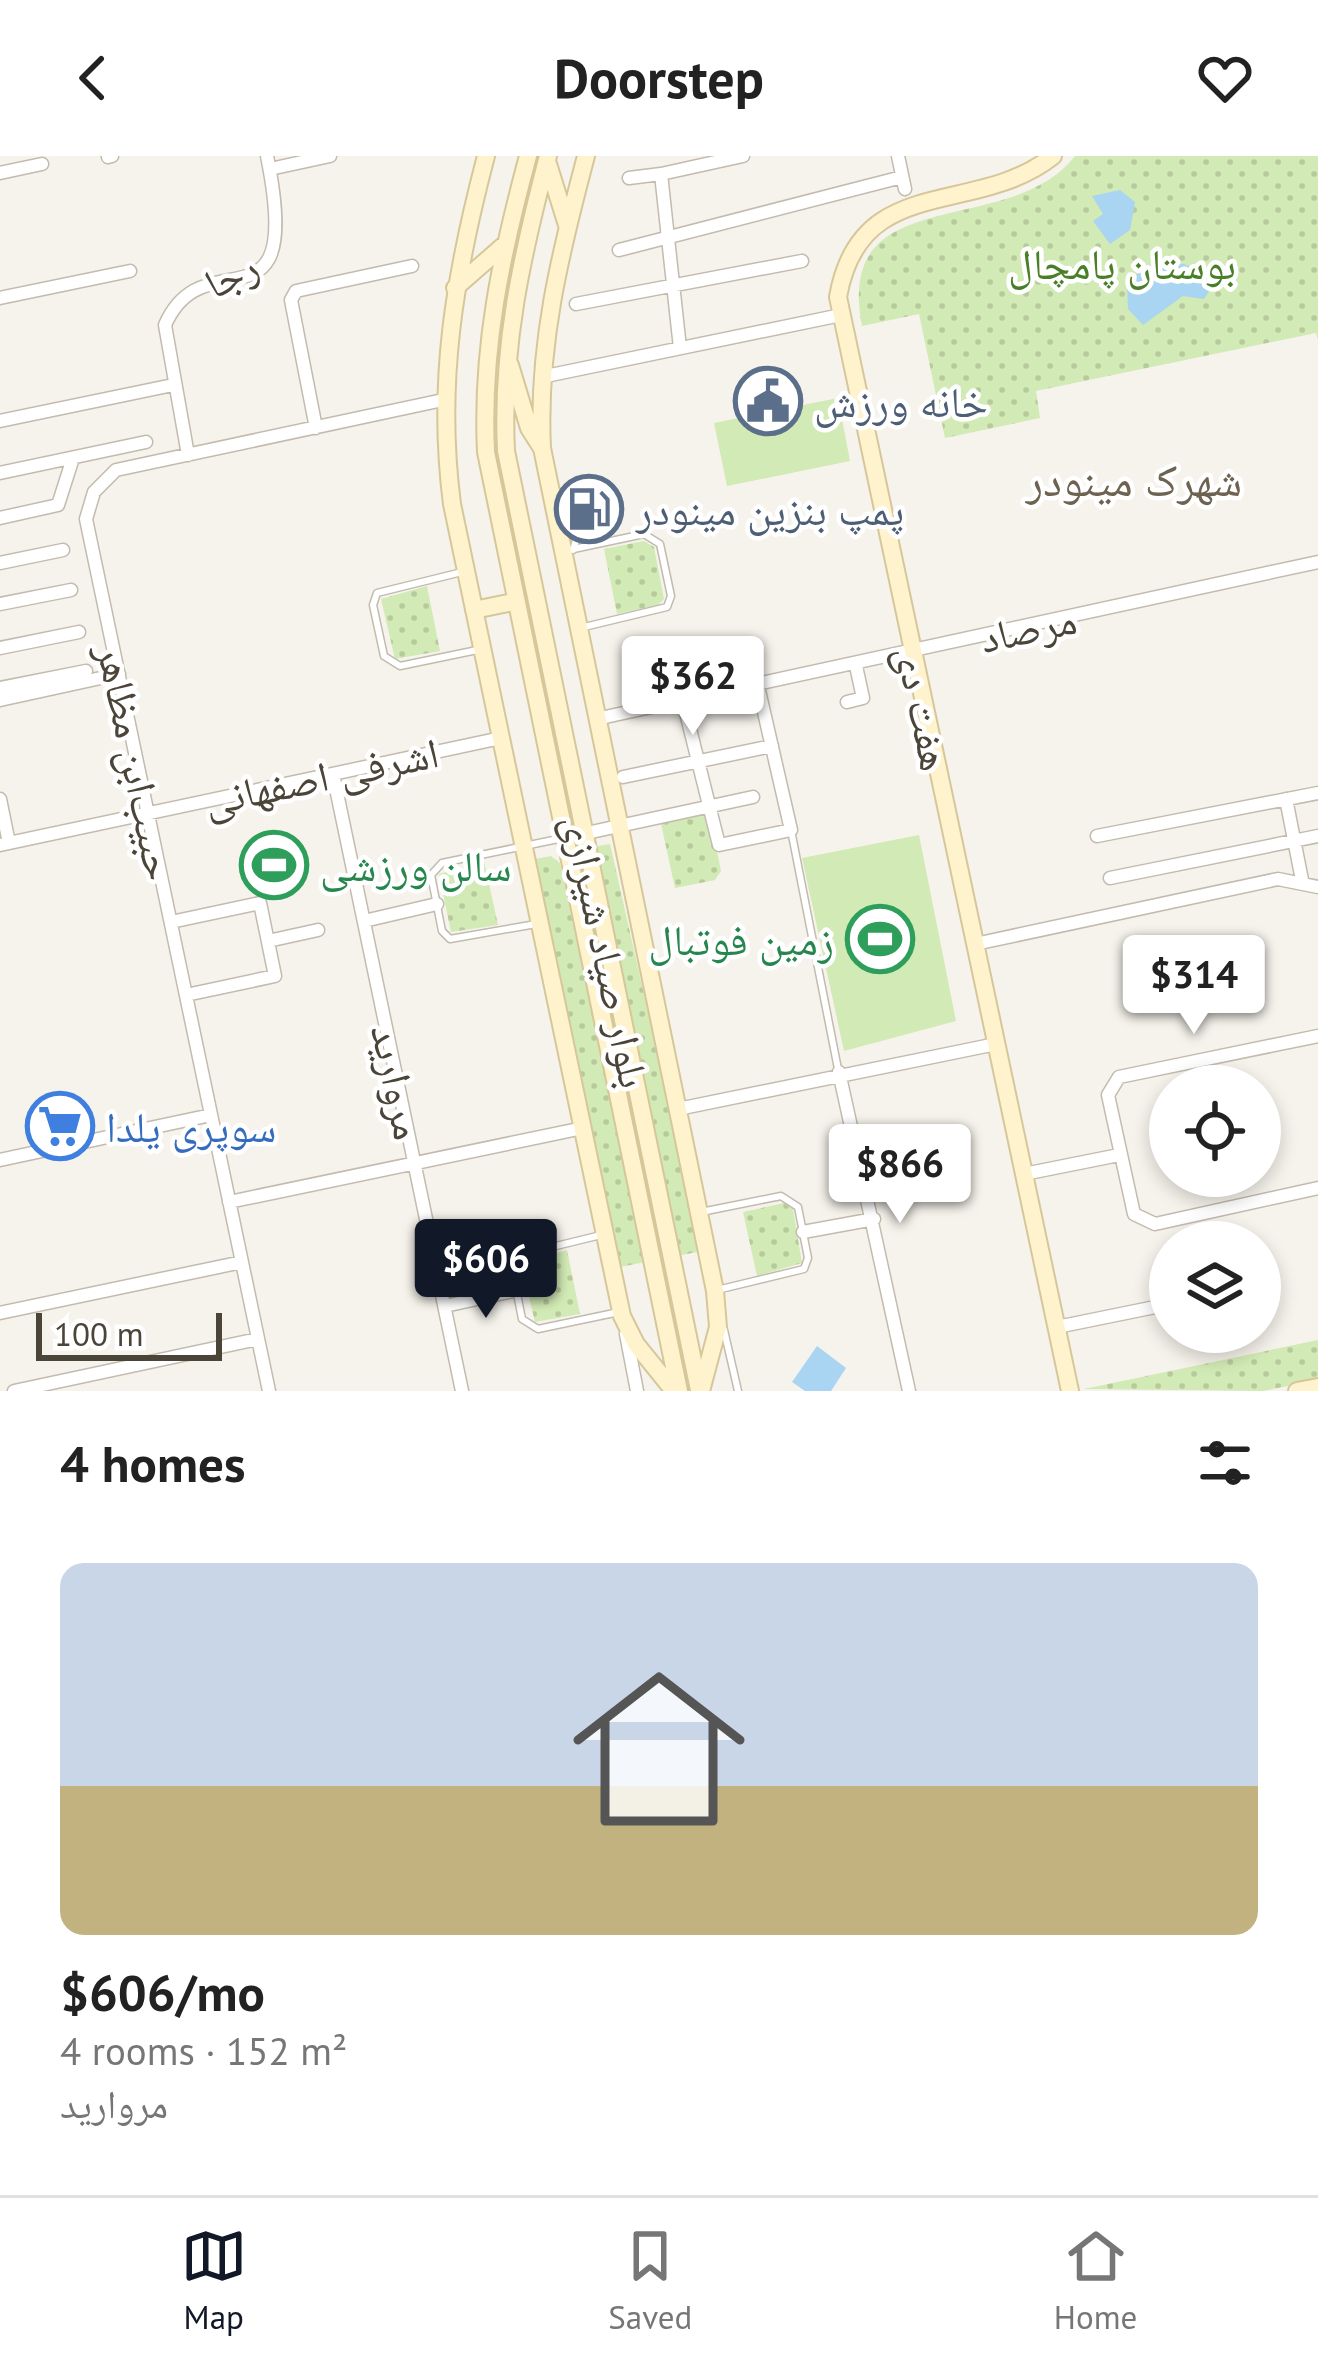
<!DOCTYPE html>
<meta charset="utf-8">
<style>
:root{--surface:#fff;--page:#f2f2f2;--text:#222;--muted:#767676;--line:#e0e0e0;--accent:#111827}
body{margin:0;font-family:"PT Sans","Noto Naskh Arabic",sans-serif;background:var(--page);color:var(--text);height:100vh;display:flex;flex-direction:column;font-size:45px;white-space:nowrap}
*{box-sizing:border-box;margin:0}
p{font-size:39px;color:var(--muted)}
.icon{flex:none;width:66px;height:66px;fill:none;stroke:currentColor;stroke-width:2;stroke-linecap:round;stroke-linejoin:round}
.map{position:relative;height:1235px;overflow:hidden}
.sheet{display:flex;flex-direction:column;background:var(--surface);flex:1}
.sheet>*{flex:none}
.controls{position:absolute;left:1149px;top:909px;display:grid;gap:24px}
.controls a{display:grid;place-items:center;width:132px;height:132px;border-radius:50%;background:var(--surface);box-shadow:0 6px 18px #0003;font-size:60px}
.scale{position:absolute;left:36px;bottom:30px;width:186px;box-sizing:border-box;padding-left:12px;border:6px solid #4b4439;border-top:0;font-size:33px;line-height:42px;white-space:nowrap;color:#4b4439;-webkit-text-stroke:9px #fff;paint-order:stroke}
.price{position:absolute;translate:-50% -102px;padding:0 27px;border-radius:12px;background:#fff;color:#222;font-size:39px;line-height:78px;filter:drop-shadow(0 3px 6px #0008)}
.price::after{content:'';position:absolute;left:50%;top:72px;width:36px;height:27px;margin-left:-18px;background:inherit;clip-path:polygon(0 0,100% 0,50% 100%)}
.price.selected{background:var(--accent);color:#fff}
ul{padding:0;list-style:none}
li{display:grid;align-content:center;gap:24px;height:636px;padding:0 60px}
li+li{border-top:3px solid var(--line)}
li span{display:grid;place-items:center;height:372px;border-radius:24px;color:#555}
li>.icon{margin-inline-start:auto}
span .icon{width:216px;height:216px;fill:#fffc;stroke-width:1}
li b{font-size:51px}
h2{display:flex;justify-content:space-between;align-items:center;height:144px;padding:0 60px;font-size:51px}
header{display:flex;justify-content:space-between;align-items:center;height:156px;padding:0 60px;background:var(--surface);font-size:54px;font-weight:600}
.tabs{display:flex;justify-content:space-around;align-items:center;height:168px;border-top:3px solid var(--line);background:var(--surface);font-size:33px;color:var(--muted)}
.tabs a{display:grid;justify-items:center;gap:6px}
.tabs .selected{color:var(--accent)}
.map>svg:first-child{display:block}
</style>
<header><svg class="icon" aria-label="back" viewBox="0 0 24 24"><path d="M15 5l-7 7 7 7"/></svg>Doorstep<svg class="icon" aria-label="heart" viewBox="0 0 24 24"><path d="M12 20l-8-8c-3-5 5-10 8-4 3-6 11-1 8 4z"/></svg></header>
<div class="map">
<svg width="1318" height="1235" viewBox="0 0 1318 1235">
<defs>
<pattern id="green-dots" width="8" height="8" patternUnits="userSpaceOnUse" patternTransform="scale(3)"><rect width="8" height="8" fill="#d2eab5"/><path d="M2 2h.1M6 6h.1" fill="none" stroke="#b6ca9c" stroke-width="1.8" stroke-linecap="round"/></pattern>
</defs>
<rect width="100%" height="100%" fill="#f6f3ec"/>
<!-- green -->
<path fill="url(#green-dots)" d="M1075,0h243v184l-2,-7 -280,58 4,27 -95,20 -26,-124 -57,12c-29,-148 147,-85 213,-170z
M644,385l10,6 10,52 -6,6 -41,9 -13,-65z
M427,430l13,65 -45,8 -14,-60z
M701,659l10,6 10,50 -6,9 -40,8 -14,-64z
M610,688l92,407 -25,5 -80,-399 1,-11z
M551,700l9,7 85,399 -25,5 -85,-408z
M484,705l14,64 -47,7 -12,-58z
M784,1047l9,6 9,54 -45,13 -14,-64z
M567,1094l13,64 -45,8 -14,-59z
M1318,1184v40l-55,11 -179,-2z"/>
<!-- pitch -->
<path fill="#d2eab5" d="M838,242l12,63 -123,25 -13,-63z
M919,679l37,186 -112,30 -42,-193z"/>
<!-- water -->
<path fill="#a9d4f2" d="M1120,34l15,12 -5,28 -20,14 -17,-23 10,-7 -11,-18z
M1163,107l21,1 33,15 -13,20 -21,-3 -40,29 -15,-16 -1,-24 18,-19z
M817,1190l29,22 -15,23h-26l-13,-9z"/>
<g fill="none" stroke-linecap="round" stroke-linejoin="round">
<!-- lane casing -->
<g stroke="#c2bbae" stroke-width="9">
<path id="lane" d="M554,337l26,-3 6,17 -13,43
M564,395l80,-17 16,10 11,52 -4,11 -87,21
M462,416l-85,21 -4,12 11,51 16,10 82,-17
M791,674l47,239
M536,768l-86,15 -8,-8 -11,-56 11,-12 121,-25
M701,1056l80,-16 17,11 10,51 -4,11 -87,21
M601,1079l-86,21 -3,12 10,51 16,10 81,-17
M724,1174l14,61"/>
</g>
<!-- street casing -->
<g stroke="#c2bbae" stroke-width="15">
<path id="street" d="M898,0l7,33
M108,1l4,-1
M270,13l60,-13
M0,17l42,-9
M629,22l32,-4
M619,94l283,-73
M0,142l130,-27
M576,148l226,-43
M680,192l-19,-174 82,-18
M541,221l300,-62
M0,265l173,-36
M316,272l-25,-128 5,-9 116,-25
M188,299l-23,-130c40,-91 140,18 102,-169
M0,317l146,-31
M0,362l58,-13 15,-47
M0,407l63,-13
M0,448l71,-14
M0,492l79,-16
M0,532l86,-17
M0,544l119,-26
M683,545l36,144 72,-15 -33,-144
M847,546l16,-4 -7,-32
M596,563l722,-157
M333,618l129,617
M623,621l149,-31
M0,643l9,44
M1286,643l16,81
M582,678l171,-37
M1097,680l221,-43
M0,689l501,-107
M1110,722l208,-42
M364,765l73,-17
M171,766l89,-19 15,73 -89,19
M268,785l50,-11
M975,788l303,-65 40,8
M1318,880l-199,41 -11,18 26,119 21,10 163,-36
M839,916l70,319
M678,953l318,-65
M0,1004l211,-45
M1024,1018l95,-19
M229,1046l354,-74
M803,1076l71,-13
M445,1150l72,-16
M0,1157l242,-51
M1057,1171l113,-23
M626,1178l11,57
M14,1235l244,-52
M269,1235l-183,-872 8,-27 22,-22 327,-70"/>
</g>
<!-- secondary casing -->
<g stroke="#d6c79b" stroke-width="20">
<path id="secondary" d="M486,0c-31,118 -50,226 -34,348l170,812 14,28 38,47
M528,0c-27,100 -47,193 -42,296l193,939
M548,0c-26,99 -47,192 -42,295l193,939
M586,0c-26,98 -49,190 -44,292l173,843 3,36 -17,64
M1053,0c-78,62 -193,15 -215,141l232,1094
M548,8l19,61
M455,132l48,-42
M510,209l19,63 12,19
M474,454l39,-8
M1297,1235l21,-4"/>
</g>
<!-- lane -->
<use href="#lane" stroke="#fff" stroke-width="6"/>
<!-- street -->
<use href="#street" stroke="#fff" stroke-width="12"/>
<!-- secondary -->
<use href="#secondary" stroke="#fff3cd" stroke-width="16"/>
</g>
<!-- icons -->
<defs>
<g id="civic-ring" transform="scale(3.45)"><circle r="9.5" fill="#fff" stroke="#5c6f8a" stroke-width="1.5"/><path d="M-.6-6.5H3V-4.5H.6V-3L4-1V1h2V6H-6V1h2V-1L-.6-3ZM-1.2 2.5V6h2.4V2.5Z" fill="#5c6f8a"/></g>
<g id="fuel-ring" transform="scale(3.45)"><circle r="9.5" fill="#fff" stroke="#5c6f8a" stroke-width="1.5"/><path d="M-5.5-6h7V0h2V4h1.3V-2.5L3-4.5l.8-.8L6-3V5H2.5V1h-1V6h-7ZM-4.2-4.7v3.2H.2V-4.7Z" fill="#5c6f8a"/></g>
<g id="stadium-ring" transform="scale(3.45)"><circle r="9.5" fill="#fff" stroke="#2e9e5b" stroke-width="1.5"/><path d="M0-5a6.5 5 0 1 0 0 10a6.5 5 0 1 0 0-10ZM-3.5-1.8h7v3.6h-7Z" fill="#2e9e5b"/></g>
<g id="supermarket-ring" transform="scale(3.45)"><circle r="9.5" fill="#fff" stroke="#3f7fe0" stroke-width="1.5"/><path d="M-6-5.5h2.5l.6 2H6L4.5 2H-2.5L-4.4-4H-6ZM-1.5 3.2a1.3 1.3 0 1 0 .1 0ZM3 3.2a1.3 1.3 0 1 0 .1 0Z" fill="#3f7fe0"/></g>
</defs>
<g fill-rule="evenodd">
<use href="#civic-ring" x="768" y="245"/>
<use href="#fuel-ring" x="589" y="353"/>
<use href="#stadium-ring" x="274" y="709"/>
<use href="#stadium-ring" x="880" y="783"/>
<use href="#supermarket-ring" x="60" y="970"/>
</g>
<g text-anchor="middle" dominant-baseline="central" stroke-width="9" stroke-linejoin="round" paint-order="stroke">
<!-- park labels -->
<g font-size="42" fill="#4a7f2a" stroke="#fff">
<text x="1122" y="107">بوستان پامچال</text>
</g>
<!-- street labels -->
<g font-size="42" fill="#4b4439" stroke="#fff">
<text transform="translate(231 118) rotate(-26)">رجا</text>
<text transform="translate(1028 472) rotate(-12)">مرصاد</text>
<text transform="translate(924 552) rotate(78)">هفت دی</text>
<text transform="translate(137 606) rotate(78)">حبیب‌ابن مظاهر</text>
<text transform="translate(321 620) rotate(-12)">اشرفی اصفهانی</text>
<text transform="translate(607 795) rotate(78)">بلوار صیاد شیرازی</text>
<text transform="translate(398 926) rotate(78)">مروارید</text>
</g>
<!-- service labels -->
<g font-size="42" fill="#4e5e75" stroke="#fff" text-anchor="start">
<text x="814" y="245">خانه ورزش</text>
<text x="636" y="353">پمپ بنزین مینودر</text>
</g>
<!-- leisure labels -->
<g font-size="42" fill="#27864d" stroke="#fff" text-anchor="start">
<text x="320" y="709">سالن ورزشی</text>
<text x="834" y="783" text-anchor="end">زمین فوتبال</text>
</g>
<!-- shop labels -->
<g font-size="42" fill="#366cbe" stroke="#fff" text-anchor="start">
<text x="106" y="970">سوپری یلدا</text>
</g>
<!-- neighbourhood labels -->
<g font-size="45" fill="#6e6250" stroke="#fff">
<text x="1134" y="323">شهرک مینودر</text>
</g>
</g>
</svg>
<div class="controls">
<a><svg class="icon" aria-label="locate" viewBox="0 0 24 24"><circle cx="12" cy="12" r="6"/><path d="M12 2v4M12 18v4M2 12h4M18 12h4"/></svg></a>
<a><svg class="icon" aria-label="layers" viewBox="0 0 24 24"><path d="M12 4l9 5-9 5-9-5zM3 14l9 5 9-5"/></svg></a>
</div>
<div class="scale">100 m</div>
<b class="price" style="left:693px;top:582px">$362</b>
<b class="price" style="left:1194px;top:881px">$314</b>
<b class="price" style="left:900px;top:1070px">$866</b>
<b class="price selected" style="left:486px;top:1165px">$606</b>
</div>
<section class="sheet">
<h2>4 homes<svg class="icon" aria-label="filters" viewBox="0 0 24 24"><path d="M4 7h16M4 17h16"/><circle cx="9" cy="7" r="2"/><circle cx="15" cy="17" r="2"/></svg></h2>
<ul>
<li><span style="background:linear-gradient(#c9d6e8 60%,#c2b280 0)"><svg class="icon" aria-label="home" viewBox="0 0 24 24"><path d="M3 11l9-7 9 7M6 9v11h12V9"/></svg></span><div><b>$606/mo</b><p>4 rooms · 152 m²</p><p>مروارید</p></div></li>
</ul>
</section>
<nav class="tabs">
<a class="selected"><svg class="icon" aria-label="map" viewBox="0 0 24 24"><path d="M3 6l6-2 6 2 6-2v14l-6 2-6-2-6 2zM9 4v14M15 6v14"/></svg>Map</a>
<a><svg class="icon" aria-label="saved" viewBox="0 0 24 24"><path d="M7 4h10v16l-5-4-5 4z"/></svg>Saved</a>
<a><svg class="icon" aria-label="home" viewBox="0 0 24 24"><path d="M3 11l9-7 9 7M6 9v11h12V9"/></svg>Home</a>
</nav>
